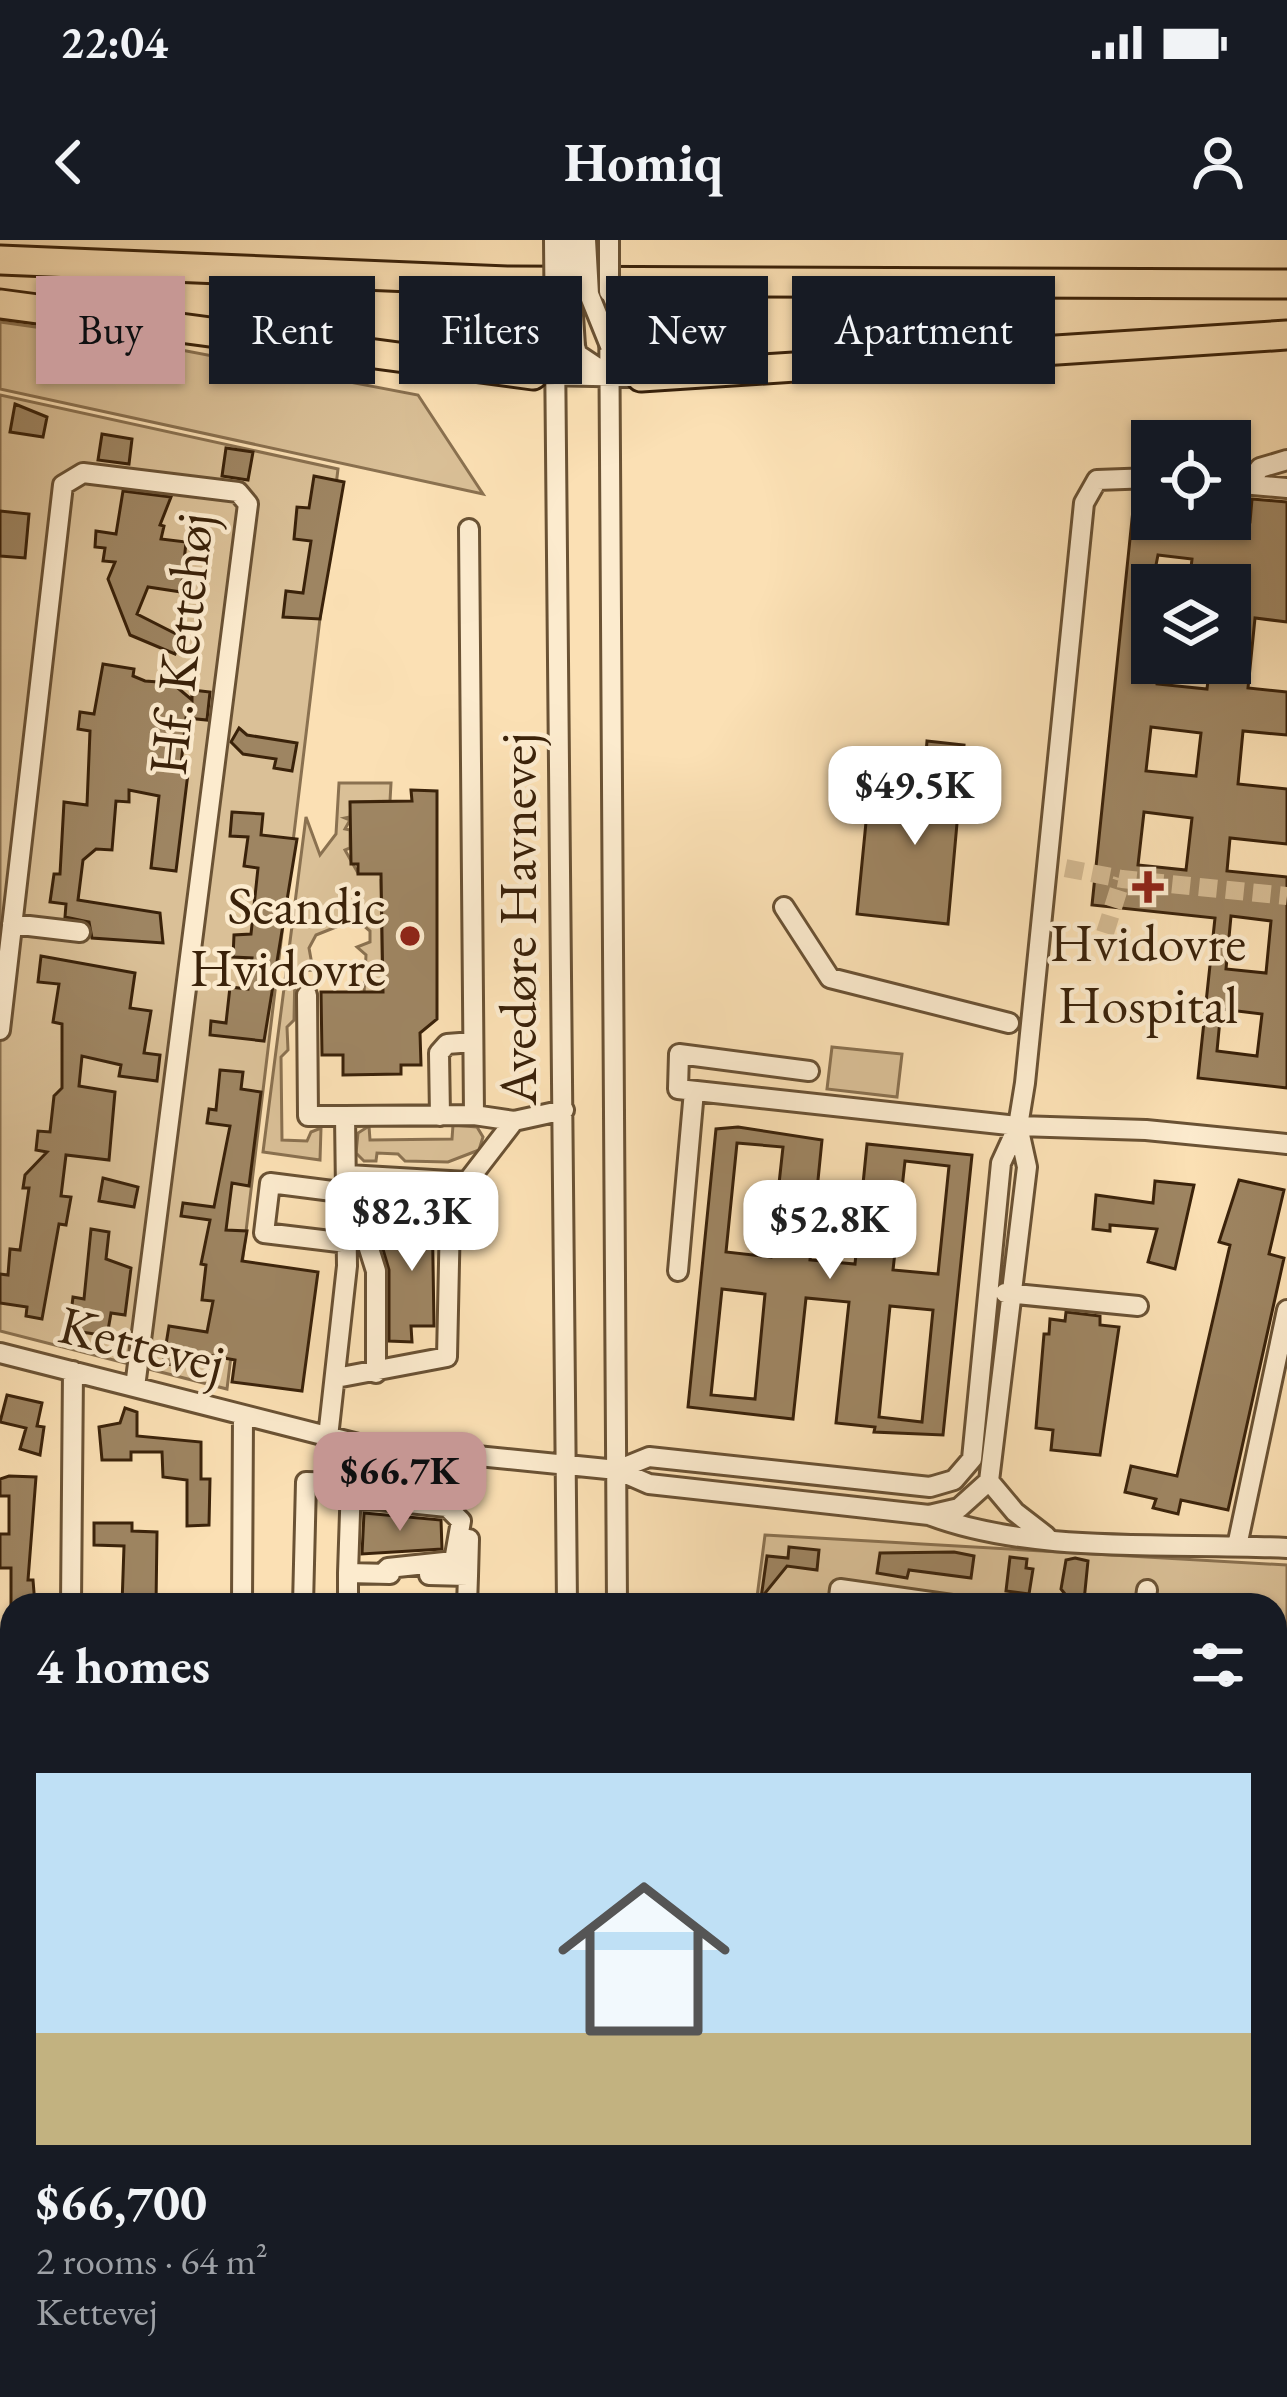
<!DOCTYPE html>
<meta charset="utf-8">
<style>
:root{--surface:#171b24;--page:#242831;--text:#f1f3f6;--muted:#9ea1a6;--line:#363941;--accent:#c59692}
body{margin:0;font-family:"EB Garamond",serif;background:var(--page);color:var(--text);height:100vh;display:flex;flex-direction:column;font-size:45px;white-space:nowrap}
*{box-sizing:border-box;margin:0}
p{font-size:39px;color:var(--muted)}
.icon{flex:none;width:66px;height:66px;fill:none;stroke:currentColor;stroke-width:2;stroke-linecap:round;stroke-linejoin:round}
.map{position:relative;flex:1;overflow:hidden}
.panel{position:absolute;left:0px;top:1353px;width:1287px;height:804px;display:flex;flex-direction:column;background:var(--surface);border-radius:36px 36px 0 0;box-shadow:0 3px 9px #0004}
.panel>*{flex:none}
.hud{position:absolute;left:36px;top:36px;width:1215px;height:108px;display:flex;gap:24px}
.controls{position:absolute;left:1131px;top:180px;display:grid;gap:24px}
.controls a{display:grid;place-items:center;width:120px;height:120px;border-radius:0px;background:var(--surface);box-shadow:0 3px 9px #0004;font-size:60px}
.price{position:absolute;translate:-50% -102px;padding:0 27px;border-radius:24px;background:#fff;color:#222;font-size:39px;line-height:78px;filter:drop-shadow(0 3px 6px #0008)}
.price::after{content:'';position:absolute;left:50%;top:72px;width:36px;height:27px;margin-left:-18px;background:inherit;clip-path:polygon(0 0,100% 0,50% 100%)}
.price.selected{background:var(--accent);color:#111}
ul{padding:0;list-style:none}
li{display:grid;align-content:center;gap:24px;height:636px;padding:0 36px}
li+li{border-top:3px solid var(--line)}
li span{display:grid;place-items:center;height:372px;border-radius:0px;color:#555}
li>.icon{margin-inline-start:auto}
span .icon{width:216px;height:216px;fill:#fffc;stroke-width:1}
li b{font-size:51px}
h2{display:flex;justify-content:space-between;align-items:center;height:144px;padding:0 36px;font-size:51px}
.chip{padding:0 42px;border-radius:0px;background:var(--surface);box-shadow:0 3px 9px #0004;font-size:42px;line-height:108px}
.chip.selected{background:var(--accent);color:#111}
.status{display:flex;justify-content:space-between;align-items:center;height:84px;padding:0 60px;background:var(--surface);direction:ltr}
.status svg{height:33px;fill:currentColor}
header{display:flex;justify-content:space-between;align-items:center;height:156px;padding:0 36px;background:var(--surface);font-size:54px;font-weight:700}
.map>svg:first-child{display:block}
</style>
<div class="status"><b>22:04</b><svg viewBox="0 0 49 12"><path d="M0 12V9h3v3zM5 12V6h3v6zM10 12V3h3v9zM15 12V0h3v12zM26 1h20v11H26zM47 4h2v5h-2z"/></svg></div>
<header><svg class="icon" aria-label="back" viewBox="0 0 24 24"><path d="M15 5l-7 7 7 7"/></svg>Homiq<svg class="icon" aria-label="person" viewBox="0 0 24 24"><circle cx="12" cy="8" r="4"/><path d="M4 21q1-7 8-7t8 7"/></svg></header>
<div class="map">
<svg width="1287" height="2157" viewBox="0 0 1287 2157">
<rect width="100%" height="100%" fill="#fbe0b4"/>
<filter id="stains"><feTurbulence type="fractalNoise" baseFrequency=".00167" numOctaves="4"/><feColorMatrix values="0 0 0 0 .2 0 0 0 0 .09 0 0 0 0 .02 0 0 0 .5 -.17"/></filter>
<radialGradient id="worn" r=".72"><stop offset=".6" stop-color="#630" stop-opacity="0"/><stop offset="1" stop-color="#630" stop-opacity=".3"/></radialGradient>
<!-- green -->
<path fill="#dac097" stroke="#8a7150" stroke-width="3" d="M0,82l134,19 284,54 65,99 -483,-105z
M0,155l338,74 -111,920 -227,-58z
M339,543h52l-1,18 -39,1 -1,15 -5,1 5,2 -5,9 5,1v18l-5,2 13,23 45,-9 -22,16 2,134 -19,-20 2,-39 -9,-8 13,-5v-11l-14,-12 -40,16 -7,13 4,22 -18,1 -1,49 -7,7 1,23 -7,7 1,83 25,1 4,-9 10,-4 -1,32 -57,-8 43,-335 14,38 16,-21z
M832,807l70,7 -5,43 -70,-8z
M453,885l24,2 6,10 -4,13 -31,12 -43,-1 -7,-7 -21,-1 -1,8h-12l-8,-8 2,-20 11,-7 1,14 82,-1z
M765,1295l522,30v739l-12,-1v-698h-519z"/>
<!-- building -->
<path fill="#9e8562" stroke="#3a220a" stroke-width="3" fill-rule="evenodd" d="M15,164l32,13 -4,20 -33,-5z
M102,194l30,5 -3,25 -31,-4z
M226,208l27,4 -5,28 -26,-4z
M314,236l30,6 -24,137 -37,-2 3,-26 17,2 8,-52 -17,-2 3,-32 12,1z
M123,251l48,6 -11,28 4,1 -3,13 25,3 -5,50 -33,-5 -11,27 45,23 -7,17 -45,-19 -22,-56 7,-17 -12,-1 2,-13 -10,-1 1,-16 20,3z
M1252,259l35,3v120l-32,-4 -7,70 39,4v43l-44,-4 -5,53 49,5v55l-57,-6 -3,33 60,6v211l-89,-10 17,-160 -123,-13 41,-395 19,2v7l98,3zM1158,315l34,4 -3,26h41v78h-20l-3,26 -50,-5 -5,-99zM1151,487l50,6 -5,43 -50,-5zM1144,572l48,6 -6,52 -48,-5zM1231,676l40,5 -5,52 -40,-4zM1221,769l41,5 -5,42 -40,-5z
M0,271l29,3 -4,44 -25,-2z
M103,424l31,5 -1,7 12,5 27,2 20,17v-10l18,2 -3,28 -21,-2 -5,47h8l-13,106 -25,-3 8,-72 -30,-6v12l-13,-1 -4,49 -16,-1 -13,11 -5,40 82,13 3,30 -71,-5 -3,-16 -24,-5 1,-13 -16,-2 4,-28h6l4,-72 23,3 3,-74 -12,-2 2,-17 14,2z
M239,488l8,7 50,8 -5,28 -18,-3 2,-9 -33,-5 -12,-12z
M927,501l37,4 -16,179 -91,-10 10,-102 54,5z
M411,550l26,1v228l-17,14 1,32h-20v9l-58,1v-20h-21l-1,-63h62l-2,-118h-23v-10h-7l-1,-62 62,-1z
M232,572l31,2 -2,21 36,4 -33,202 -54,-6 1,-14 15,2 4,-36 18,2 4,-31 -19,-1 1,-22 17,-1 7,-66 -14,-2 4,-29 -18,-1z
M41,716l94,17 -5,35 21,3 -7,42 16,2 -3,26 -38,-5 2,-11 -39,-9 -3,30 36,6 -6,68 -43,-5 -5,41 10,1 -5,28 -7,-1 -17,95 -16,-3 1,-9 -27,-4v-29l8,1 2,-26 10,1 9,-62h-6l2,-13 22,-23 -11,-2 2,-19 12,1 4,-36 8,-8v-64l-9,-2 6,-38 -21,-2z
M220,830l23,2 -2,17 20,3 -12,94 -17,-3 -6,47 21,1 -5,30 76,11 -16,119 -70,-9 3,-22 -50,-9 -2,16 -20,-4 6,-37 38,6 6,-31 -11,-1 4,-35 -5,-1 9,-44 -29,-4 2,-13 31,4 16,-81 -23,-3 2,-14 7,1z
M738,887l84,13 -12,120 45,4 12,-120 105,11 -29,280 -69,-3 1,-5 -39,-4 13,-121 -43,-4 -13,121 -105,-12 28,-278zM737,903l46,4 -12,110 -45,-5zM905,921l44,5 -11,108 -45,-4zM722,1049l43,5 -10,105 -44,-4zM890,1066l43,4 -11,112 -43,-5z
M103,938l35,9 -4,20 -35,-6z
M1239,940l45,10 -15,64 15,4 -56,252 -47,-10 -3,14 -25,-6 3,-9 -31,-7 6,-26 46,10 53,-231 -11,-3z
M1155,941l39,4 -19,84 -27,-7 9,-33 -47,-4v6l-17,-2 3,-34 57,8z
M408,959h24l2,127h-23l1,16 -23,-1v-71l-7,-24h16l10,-12z
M91,989l18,3 -3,27 25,9 -6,47 -14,-2 -4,23 -38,-6 4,-33 11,2z
M1066,1072l34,4v9l19,2 -19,128 -49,-5 2,-20 -17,-2 8,-94h5l1,-15 15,2z
M7,1155l35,8 -5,23 7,1 -4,28 -20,-6 6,-21 -26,-6z
M125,1168l12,4v24l64,6v37h9l-1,46 -22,1v-46l-24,-3 -1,-25h-31v8h-29l-3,-33 21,-4z
M9,1236l27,1 -8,103h5l2,25h-24v-37h-11v-34h9v-38h-9v-17z
M364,1273l77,7 1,29 -80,5z
M94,1283h38v8l25,1 -1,73h-34l2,-59 -30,-1z
M789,1307l30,3 -2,20 -30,-4 -26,32 6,-42 21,2z
M954,1312l20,4 -3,22 -62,-8 -2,8 -30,-5 3,-20z
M1010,1317l17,2 -1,9 7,1 -4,25 -23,-3z
M1075,1318l13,3 -4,40 -15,-2 -8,-10 5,-29z"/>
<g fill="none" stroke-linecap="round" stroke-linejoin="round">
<!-- minor-tunnel -->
<path stroke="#d4ba92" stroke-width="18" stroke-dasharray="18 9" stroke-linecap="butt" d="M1039,623l83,16 165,17
M1105,693l17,-54
M397,966l36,-1
M397,987h36"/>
<!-- minor casing -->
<g stroke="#6a5234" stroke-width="24">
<path id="minor" d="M609,52l8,1313
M555,106l12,1259
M575,106l2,8 33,22
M544,135l97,2
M1230,243l57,5
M1248,244l12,-16 27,-8
M469,289l5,586 40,6 50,-11
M784,667l46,71 179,45
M12,684l68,8
M307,755l1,121h37
M0,790l63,-545 20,-12 155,19 10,12 -113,883
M809,831l-130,-17 -1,35 340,37 128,4 141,14
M440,876l-1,-63 8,-9 26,-2
M348,935l119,7
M367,988l30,-1
M347,1003l-83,-10 6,-50 78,10
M678,1031l16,-180
M1005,1053l133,13
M0,1113l358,91 259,26 32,14 280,31 30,-7 30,-27 38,-314 -9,-41
M376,1133v-102l-10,-32 2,-33h29
M336,1138l111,-21 3,-140 17,-35 47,-61
M328,1197l19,-171 -2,-150 129,-1
M617,1230l32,-13 281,30 24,-7 18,-21 29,-296 17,-37 7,-43 59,-580 13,-23 55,-2
M989,1241l26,31 31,24
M350,1259l37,1
M380,1260l67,7 14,14 -7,40 -66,7 -6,6
M929,1275c105,40 246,27 358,33
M1237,1306l50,-236
M348,1333l3,-90 7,-39
M429,1335l39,1 -1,29
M468,1336l1,-37
M71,1365l2,-234
M242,1365l1,-189
M303,1365l3,-123 45,1
M348,1365v-32l42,1
M838,1365l2,-16 112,16
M1145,1365l2,-15
M1275,1565l12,-40
M1275,1993l12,4
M1275,2084l12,2
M582,2145v12
M612,2145v12
M894,2145l1,12
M961,2145l23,4 3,8
M64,2157v-12
M1142,2157l2,-12"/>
</g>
<!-- highway casing -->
<g stroke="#3a220a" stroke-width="33">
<path id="highway" d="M0,20l507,21 780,3
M0,64l533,71
M641,137l646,-42"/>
</g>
<!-- minor -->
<use href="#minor" stroke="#fcebce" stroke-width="18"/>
<!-- highway -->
<use href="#highway" stroke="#fbe0b4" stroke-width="27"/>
<!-- minor-bridge casing -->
<g stroke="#6a5234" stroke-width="24" stroke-linecap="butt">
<path id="minor-bridge" d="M554,0l1,106
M568,0l7,106
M586,0l3,54 21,52
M609,0v52"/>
</g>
<!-- minor-bridge -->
<use href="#minor-bridge" stroke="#fcebce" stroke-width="18"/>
</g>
<!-- markers -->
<g fill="#8f2418" stroke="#fcebce" stroke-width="4.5">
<path d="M1142 629h12v12h12v12h-12v12h-12v-12h-12v-12h12z"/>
<circle cx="410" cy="696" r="12"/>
</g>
<g text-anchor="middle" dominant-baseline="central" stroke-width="9" stroke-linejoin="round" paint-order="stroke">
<!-- street labels -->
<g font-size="54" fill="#3a220a" stroke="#fcebce">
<text transform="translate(180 404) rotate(-84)">Hf. Kettehøj</text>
<text transform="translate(517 679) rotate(-90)">Avedøre Havnevej</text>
<text transform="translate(142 1103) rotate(14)">Kettevej</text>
</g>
<!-- poi labels -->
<g font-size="54" fill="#3a220a" stroke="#fcebce" text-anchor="end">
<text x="386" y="665">Scandic<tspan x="386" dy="62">Hvidovre</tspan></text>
<text x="1148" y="702" text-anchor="middle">Hvidovre<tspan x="1148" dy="62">Hospital</tspan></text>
</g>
</g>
<rect width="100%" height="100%" filter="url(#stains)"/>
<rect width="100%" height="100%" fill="url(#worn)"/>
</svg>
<div class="controls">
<a><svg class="icon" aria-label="locate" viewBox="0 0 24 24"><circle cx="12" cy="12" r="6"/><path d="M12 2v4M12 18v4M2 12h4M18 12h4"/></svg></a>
<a><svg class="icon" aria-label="layers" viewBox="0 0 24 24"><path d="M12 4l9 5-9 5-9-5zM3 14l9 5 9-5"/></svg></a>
</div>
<b class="price" style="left:915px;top:608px">$49.5K</b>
<b class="price" style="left:412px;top:1034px">$82.3K</b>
<b class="price" style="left:830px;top:1042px">$52.8K</b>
<b class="price selected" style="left:400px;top:1294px">$66.7K</b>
<div class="hud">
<a class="chip selected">Buy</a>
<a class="chip">Rent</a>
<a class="chip">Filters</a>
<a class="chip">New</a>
<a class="chip">Apartment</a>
</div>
<section class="panel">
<h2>4 homes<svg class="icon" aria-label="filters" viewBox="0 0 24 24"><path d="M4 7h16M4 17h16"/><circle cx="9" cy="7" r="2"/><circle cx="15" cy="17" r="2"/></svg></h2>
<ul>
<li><span style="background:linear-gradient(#bfe0f5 70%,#c2b280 0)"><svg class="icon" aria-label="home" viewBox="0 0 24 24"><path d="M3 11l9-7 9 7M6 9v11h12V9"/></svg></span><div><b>$66,700</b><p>2 rooms · 64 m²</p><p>Kettevej</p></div></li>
</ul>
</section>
</div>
